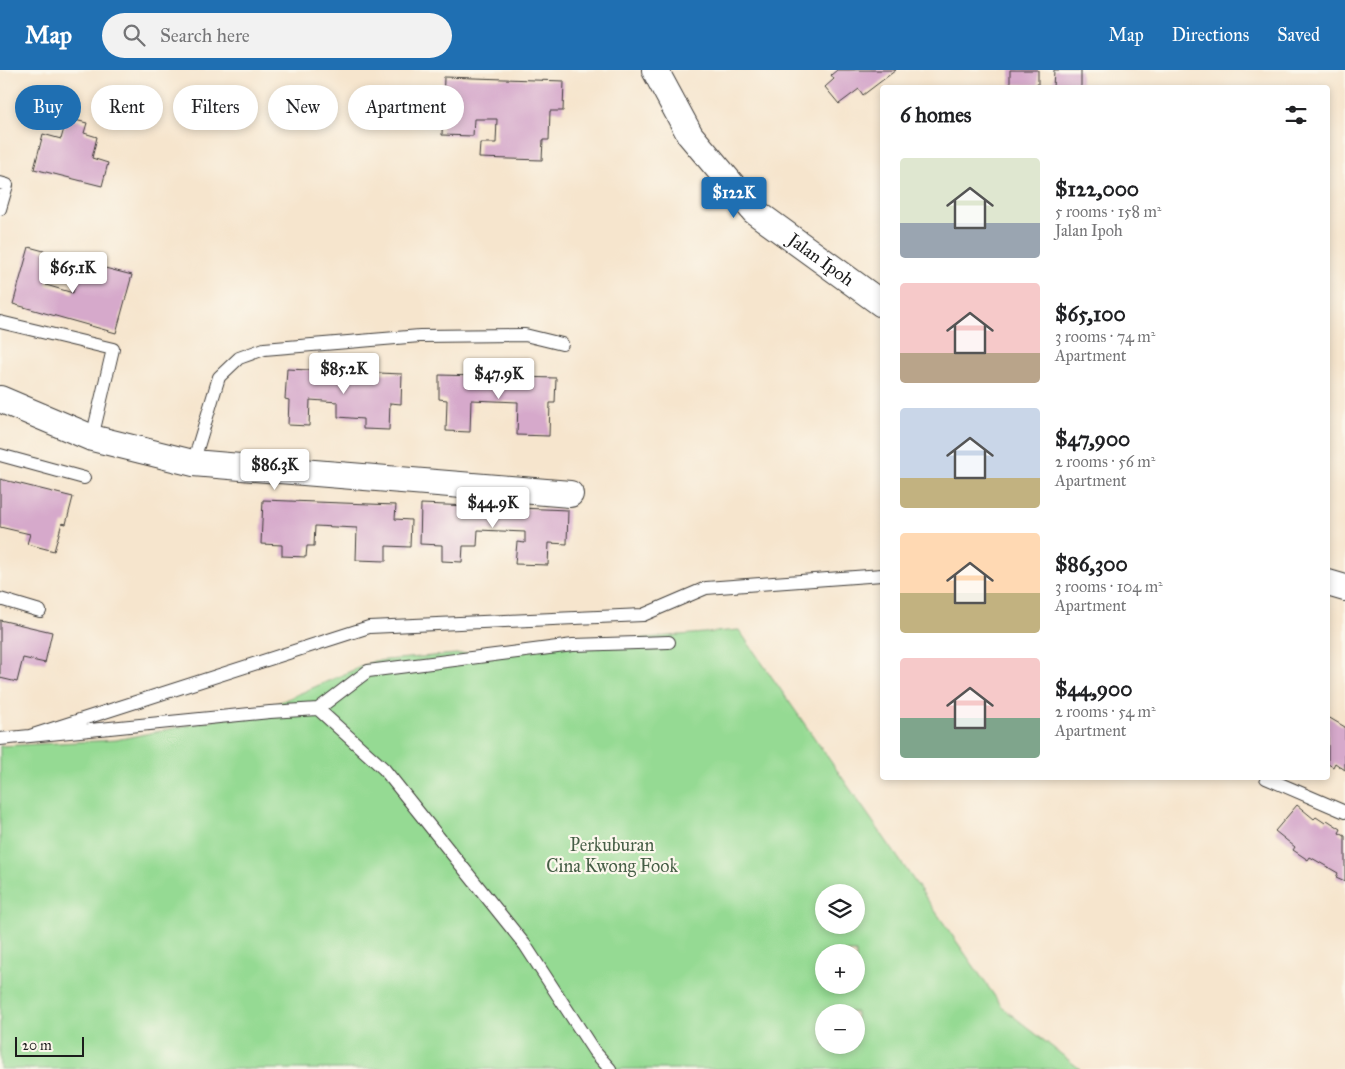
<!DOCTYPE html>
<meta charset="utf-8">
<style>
:root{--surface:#fff;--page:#f2f2f2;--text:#202124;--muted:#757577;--accent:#1f6fb2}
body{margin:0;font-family:"IM FELL Great Primer",serif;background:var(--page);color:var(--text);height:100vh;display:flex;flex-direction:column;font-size:19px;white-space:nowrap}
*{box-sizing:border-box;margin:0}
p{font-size:16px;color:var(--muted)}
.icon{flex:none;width:28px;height:28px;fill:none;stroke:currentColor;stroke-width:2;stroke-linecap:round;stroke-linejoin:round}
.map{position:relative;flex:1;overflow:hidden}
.sheet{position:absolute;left:880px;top:15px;width:450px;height:695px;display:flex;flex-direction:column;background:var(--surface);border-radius:5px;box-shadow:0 2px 8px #0003}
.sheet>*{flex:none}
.hud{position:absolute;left:15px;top:15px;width:475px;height:45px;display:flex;gap:10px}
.tools{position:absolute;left:815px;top:814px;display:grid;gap:10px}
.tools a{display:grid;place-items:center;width:50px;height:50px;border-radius:50%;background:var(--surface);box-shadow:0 2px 8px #0003;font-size:25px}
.scale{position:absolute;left:15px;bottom:12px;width:69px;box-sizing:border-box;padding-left:5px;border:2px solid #1c1c1c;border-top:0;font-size:14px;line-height:18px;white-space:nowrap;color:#1c1c1c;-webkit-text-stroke:4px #fbf7ec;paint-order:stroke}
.price{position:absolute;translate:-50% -42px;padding:0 11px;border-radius:5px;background:#fff;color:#222;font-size:16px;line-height:32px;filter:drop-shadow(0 1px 2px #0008)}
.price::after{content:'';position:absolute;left:50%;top:30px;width:15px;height:11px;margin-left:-8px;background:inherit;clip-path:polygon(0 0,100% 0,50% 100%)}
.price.on{background:var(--accent);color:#fff}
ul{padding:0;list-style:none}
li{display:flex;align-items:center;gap:15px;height:125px;padding:0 20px}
li span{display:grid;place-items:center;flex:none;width:140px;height:100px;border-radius:5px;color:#555}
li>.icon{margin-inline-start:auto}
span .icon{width:60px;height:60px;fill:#fffc;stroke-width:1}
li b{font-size:21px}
h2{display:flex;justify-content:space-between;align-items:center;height:60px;padding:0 20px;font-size:21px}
.pill{padding:0 18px;border-radius:22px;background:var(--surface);box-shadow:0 2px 8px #0003;font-size:18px;line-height:45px}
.pill.on{background:var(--accent);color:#fff}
header{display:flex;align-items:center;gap:30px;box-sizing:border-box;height:70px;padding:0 25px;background:var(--accent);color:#fff}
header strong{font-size:24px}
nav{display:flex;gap:28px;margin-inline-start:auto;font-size:18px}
.search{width:350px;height:45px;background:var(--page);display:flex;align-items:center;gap:12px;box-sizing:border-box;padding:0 18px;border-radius:28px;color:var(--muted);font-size:19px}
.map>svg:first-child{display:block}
</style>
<header>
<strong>Map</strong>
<div class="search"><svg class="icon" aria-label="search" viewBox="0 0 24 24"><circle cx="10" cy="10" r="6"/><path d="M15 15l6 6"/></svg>Search here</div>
<nav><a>Map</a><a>Directions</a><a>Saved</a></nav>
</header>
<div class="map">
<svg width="1345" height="999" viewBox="0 0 1345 999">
<rect width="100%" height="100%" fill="#fbf7ec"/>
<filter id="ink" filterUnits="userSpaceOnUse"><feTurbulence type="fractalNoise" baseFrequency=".02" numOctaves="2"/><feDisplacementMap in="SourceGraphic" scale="10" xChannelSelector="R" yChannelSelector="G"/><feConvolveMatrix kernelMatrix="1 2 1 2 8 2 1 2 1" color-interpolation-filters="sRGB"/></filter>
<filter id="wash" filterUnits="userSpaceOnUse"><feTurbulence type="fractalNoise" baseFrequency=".0096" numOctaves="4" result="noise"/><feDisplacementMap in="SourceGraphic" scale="20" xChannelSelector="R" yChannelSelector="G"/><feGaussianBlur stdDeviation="1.12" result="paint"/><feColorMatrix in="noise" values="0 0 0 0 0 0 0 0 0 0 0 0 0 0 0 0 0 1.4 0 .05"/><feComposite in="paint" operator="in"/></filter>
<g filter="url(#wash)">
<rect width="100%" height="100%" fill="#f6e5cd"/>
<!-- green -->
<path fill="#95da93" stroke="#587b58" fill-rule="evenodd" d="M739,560l264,378 77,61h-1080v-323l116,-6 146,-30 112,-49zM824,822h32v33h-32zM824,882h32v33h-32zM824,942h32v33h-32z"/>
<g id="blocks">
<!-- building -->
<path fill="#d6a9cb" d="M837,0h59l-33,25 -4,-6 -20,15 -14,-17 9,-8 -3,-4z
M1010,0h28v15l-28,-1z
M1054,0h27v18h-28z
M444,7l120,4 -1,30h-13l-1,29h-6l-1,20 -63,-2 1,-15h16l1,-24h-23l-1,17 -31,-1z
M67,48l20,5 -3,10 13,4 -5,21 16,5 -6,23 -68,-17 9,-35 18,5z
M29,177l26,7 -9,31 27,8 5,-19 24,7 3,-13 27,7 -16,58 -103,-29z
M287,299l115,5 -1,30 -11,-1 -1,27 -26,-1v-10l-25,-2v-15l-28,-2 -1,26 -21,-1 1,-25 -4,-1z
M439,305l117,3 -1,25h-5l-1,33 -32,-1 1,-33 -47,-2 -1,32 -24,-1 1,-31 -8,-1z
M0,409l73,18 -7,27 -4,-1 -8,28 -27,-7 3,-10 -30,-7z
M263,430l133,5 -1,14 16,1 -1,27 -24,-1v15l-30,-1 1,-32 -42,-2 -1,20h-7l-1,11 -24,-1v-11l-21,-1z
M421,434l147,6 -1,34 -18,-1 -1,22 -33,-1 2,-22 8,1v-11l-47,-2 -1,16h-14l-1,16 -20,-1v-16l-22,-1z
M0,550l52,12 -7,31 -22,-5 -6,24 -17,-4z
M1328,647l17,10v43l-10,-7 -2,4 -5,-3z
M1297,735l17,14 2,-2 9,6 2,-3 14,9 -2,4 6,3v46l-9,-4 2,-5 -28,-16 -2,3 -15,-10 2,-3 -20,-16z"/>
</g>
</g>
<g filter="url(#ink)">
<use href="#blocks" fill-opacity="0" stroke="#3d3a37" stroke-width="1"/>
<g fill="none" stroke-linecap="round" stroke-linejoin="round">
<!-- lane casing -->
<g stroke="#3d3a37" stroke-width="14">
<path id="lane" d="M0,113l7,2 -7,24
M0,252l113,27 -21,89
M0,385l84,23
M193,393l26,-86 20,-19 25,-9 156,-13 105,-1 37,9
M0,529l40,12
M318,639l50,-38 205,-26 96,-3
M30,666l339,-109 274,-12 63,-27 176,-13
M0,669l270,-27 48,-3 66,60 141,176 69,106 16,18
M1266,708l79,34"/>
</g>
<!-- street casing -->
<g stroke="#3d3a37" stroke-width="28">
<g id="street">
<path id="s1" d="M655,0l35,65 64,76 128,93"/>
<path d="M0,329l92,39 101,25 377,31"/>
<path d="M1328,513l17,5"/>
</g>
</g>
<!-- lane -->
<use href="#lane" stroke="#fff" stroke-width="12"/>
<!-- street -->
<use href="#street" stroke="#fff" stroke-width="26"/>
</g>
</g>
<g text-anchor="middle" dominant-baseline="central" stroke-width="4.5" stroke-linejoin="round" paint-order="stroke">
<!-- street labels -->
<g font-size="18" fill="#1c1c1c" stroke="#fbf7ec">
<text stroke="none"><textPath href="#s1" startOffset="256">Jalan Ipoh</textPath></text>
</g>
<!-- park labels -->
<g font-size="18" fill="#465e46" stroke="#fbf7ec">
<text x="612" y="775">Perkuburan<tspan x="612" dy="21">Cina Kwong Fook</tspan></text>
</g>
</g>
</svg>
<div class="tools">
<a><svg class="icon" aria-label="layers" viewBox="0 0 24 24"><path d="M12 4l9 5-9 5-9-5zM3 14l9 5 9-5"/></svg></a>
<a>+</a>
<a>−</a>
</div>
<div class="scale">20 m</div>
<b class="price on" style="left:734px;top:149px">$122K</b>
<b class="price" style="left:73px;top:224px">$65.1K</b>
<b class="price" style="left:344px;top:325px">$85.2K</b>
<b class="price" style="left:499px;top:330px">$47.9K</b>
<b class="price" style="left:275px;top:421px">$86.3K</b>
<b class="price" style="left:493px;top:459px">$44.9K</b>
<div class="hud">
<a class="pill on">Buy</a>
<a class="pill">Rent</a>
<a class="pill">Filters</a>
<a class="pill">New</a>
<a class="pill">Apartment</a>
</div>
<section class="sheet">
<h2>6 homes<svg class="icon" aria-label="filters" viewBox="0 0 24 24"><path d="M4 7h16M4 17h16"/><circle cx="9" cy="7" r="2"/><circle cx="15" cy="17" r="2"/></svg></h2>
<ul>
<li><span style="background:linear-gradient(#dfe7d0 65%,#9aa5b1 0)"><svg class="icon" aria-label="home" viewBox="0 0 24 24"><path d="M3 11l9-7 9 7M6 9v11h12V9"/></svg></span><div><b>$122,000</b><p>5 rooms · 158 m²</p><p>Jalan Ipoh</p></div></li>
<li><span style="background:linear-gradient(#f6c9c9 70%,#b9a48a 0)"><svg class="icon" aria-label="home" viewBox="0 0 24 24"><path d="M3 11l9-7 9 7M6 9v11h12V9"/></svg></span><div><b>$65,100</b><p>3 rooms · 74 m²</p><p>Apartment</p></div></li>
<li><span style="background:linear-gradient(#c9d6e8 70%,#c2b280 0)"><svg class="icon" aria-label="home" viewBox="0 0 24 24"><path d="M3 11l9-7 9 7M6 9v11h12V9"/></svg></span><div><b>$47,900</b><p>2 rooms · 56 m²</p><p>Apartment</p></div></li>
<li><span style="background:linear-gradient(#ffd9b3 60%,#c2b280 0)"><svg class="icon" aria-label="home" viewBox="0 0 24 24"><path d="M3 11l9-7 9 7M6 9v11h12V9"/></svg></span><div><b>$86,300</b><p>3 rooms · 104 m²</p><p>Apartment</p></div></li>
<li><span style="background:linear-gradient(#f6c9c9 60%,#7fa58c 0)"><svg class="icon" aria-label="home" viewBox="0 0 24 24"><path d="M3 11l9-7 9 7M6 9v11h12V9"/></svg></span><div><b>$44,900</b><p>2 rooms · 54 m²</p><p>Apartment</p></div></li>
</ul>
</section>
</div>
